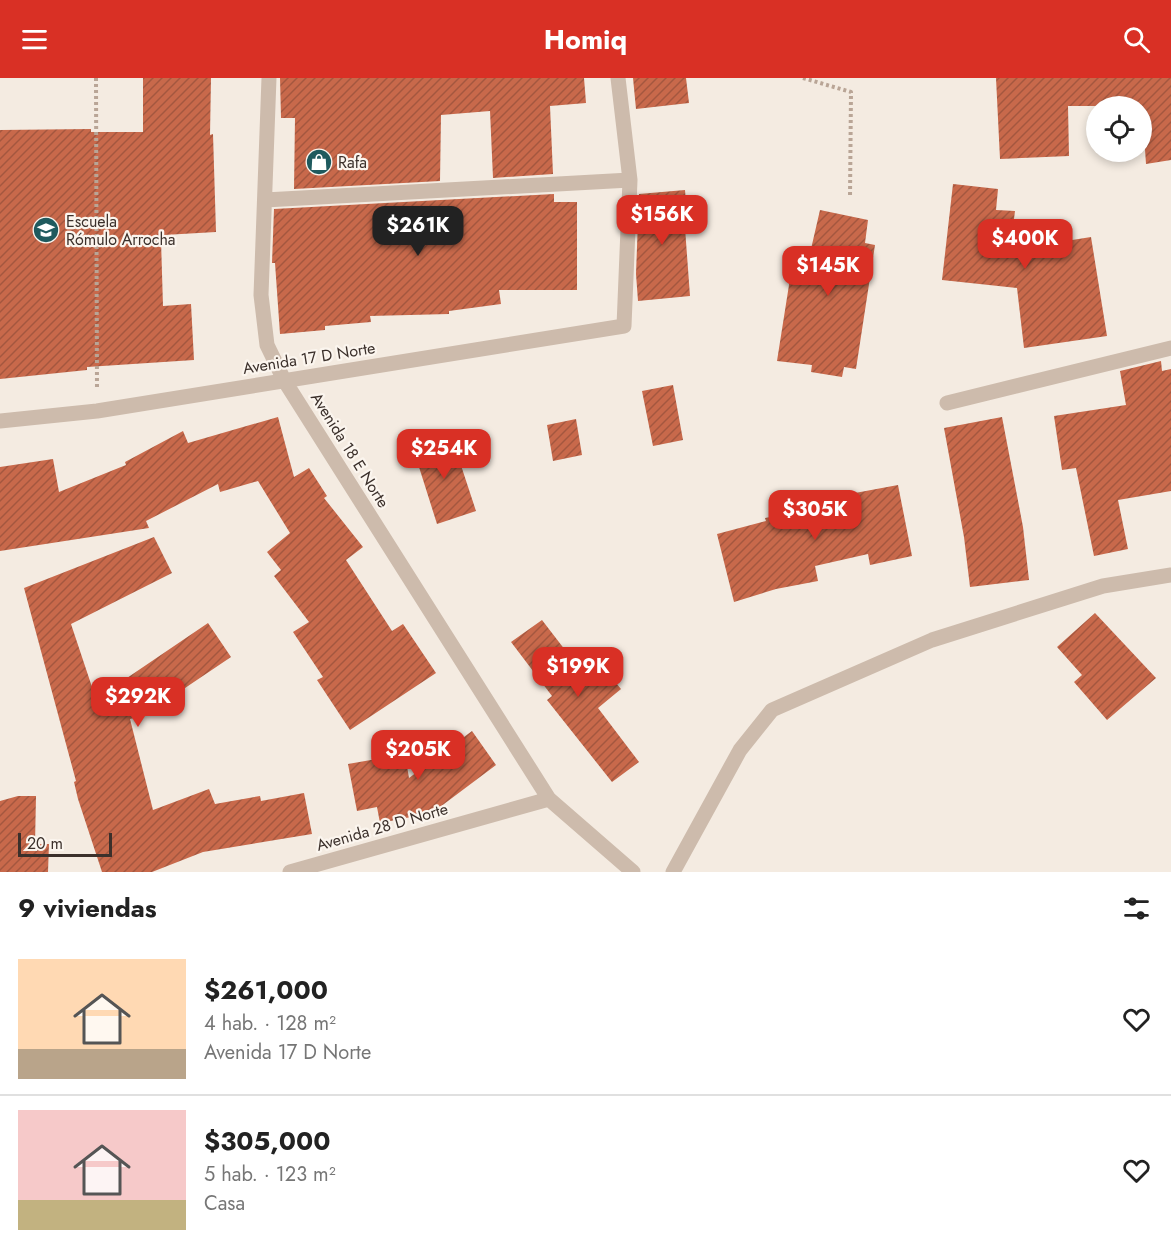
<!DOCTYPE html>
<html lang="es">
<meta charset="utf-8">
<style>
:root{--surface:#fff;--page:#f6f6f6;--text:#222;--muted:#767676;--line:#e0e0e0;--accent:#d93025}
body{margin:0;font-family:Jost,sans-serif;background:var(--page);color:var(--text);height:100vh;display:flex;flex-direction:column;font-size:22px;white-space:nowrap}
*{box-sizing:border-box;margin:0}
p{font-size:20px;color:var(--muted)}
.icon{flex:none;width:33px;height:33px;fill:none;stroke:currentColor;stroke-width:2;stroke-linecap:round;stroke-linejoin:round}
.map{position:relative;height:794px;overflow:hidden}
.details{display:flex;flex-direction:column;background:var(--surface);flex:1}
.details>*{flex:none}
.buttons{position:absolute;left:1086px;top:18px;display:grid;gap:12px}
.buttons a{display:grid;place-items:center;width:66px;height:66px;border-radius:50%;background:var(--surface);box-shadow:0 3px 9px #0003;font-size:30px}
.scale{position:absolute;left:18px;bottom:15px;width:94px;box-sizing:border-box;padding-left:6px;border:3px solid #3b302b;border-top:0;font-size:16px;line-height:21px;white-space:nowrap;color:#3b302b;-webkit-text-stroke:4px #fbf5ee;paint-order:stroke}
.price{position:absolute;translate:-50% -51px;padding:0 14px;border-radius:12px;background:var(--accent);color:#fff;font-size:20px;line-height:39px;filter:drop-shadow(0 2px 3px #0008)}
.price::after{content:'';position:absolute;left:50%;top:36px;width:18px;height:14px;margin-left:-9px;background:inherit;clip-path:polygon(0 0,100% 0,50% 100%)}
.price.selected{background:#222;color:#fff}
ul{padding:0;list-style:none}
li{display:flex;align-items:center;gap:18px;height:150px;padding:0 18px}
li+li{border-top:2px solid var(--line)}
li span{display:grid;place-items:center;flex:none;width:168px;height:120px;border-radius:0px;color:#555}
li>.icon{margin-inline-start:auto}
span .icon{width:72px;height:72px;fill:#fffc;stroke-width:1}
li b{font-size:26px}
h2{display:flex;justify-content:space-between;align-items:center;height:72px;padding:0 18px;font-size:26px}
header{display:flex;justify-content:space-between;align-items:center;height:78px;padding:0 18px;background:var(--accent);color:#fff;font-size:27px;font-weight:700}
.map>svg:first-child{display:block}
</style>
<header><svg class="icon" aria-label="menu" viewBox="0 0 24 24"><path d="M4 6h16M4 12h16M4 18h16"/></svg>Homiq<svg class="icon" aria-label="search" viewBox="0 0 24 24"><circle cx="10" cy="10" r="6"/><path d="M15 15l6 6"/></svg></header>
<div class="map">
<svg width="1171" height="794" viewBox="0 0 1171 794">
<defs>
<pattern id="building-hatch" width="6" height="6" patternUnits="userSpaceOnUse" patternTransform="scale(1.5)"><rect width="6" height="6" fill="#c8694b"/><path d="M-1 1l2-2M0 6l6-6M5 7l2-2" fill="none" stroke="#a4573f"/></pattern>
</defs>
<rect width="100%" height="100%" fill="#f4ebe1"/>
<!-- building -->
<path fill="url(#building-hatch)" d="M143,0h68l-1,57 3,-1 3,98 -52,3v5h-3l2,66 28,-2 3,56 -107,7v3l-87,9v-249l91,-1v3h52z
M280,0h304l2,25 -36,3 3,68 -60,4 -3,-67 -49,4 -1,66 -146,8 1,-71h-14z
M633,0h53l3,25 -53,6z
M996,0h175v82l-25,4 -4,-58h-74l1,50 -69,3z
M953,106l45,5 -2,21 19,1 -5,39 81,-13 16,99 -83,12 -7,-60 -75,-8z
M685,112l3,37 -3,1 5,68 -52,5 -2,-27 3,-80z
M554,116v8h23v88h-78l2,14 -52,7v3l-79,2 1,6 -46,4v4l-45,4 -5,-71h-3l2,-54z
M820,132l48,10 -3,23 10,2 -19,124 -12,-2 -2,10 -31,-5 1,-7 -35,-4 18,-114 16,2z
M1161,283l1,10 9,-2v122l-53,9 10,49 -34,7 -18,-88 -14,2 -8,-54 72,-11 -6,-34z
M673,307l10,55 -30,6 -11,-55z
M278,339l16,60 15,-9 18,28 -3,2 39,49 -17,13 46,71 11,-7 33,49 -86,57 -33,-50 6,-3 -30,-45 16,-10 -35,-46 7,-6 -14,-18 23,-19 -32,-52 -38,11 -2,-8 -72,37 3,7 -149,23v-84l53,-8 6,33 67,-27 -1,-3 58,-31 5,12z
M1002,339l21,110 6,53 -59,7 -6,-50 -20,-109z
M576,341l6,36 -29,6 -6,-36z
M451,357l25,76 -39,13 -24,-76z
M898,407l14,71 -42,9 -2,-11 -53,12 3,15 -42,8 -42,13 -17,-68 49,-13 -1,-3 48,-9 -1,-8z
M154,459l18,36 -101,51 25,75 112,-76 23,34 -86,58 -15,4 23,91 56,-21 6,15 45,-8 1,5 43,-8 8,41 -109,18 -51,20h-50l-24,-73 -4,-17 2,-1 -52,-193z
M1095,535l61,65 -49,42 -33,-38 8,-7 -25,-28z
M542,542l40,52 15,-12 24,29 -23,19 41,54 -27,20 -65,-82 5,-4 -41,-54z
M472,653l24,34 -64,48 -52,10 -3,-16 -20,4 -9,-47 57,-10 4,24z
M18,718h18l-1,48h14l-1,28h-48v-71z"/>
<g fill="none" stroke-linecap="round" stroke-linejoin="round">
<!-- path -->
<path stroke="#b9a596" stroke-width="4" stroke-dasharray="3 3" stroke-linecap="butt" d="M96,0l1,311
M803,0l48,14 -1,105"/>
<!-- street -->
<path stroke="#cdbbac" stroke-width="15" d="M269,0l-8,217 6,50 17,35 265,419
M265,122l365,-20
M947,325l224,-55
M0,343l97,-10 527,-85 6,-146 -12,-102
M290,794l259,-73 84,73
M673,794l67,-122 32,-40 160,-70 171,-54 68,-11"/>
</g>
<!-- icons -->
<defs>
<g id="shop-disc" transform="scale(1.35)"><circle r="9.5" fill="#1f5a5e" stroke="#fbf5ee"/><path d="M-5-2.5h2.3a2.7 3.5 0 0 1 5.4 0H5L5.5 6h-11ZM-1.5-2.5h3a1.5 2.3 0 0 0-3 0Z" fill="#fff"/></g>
<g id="school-disc" transform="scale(1.35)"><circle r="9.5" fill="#1f5a5e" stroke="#fbf5ee"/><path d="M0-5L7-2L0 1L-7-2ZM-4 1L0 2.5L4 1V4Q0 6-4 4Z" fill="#fff"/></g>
</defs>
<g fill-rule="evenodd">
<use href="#shop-disc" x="319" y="84"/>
<use href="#school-disc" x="46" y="152"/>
</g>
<g text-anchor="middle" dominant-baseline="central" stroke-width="4.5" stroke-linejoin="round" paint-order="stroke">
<!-- poi labels -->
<g font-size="16" fill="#3b302b" stroke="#fbf5ee" text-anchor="start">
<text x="338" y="84">Rafa</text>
<text x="66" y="143">Escuela<tspan x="66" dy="18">Rómulo Arrocha</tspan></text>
</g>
<!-- street labels -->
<g font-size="16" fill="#3b302b" stroke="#fbf5ee">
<text transform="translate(309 280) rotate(-9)">Avenida 17 D Norte</text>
<text transform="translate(350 372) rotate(58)">Avenida 18 E Norte</text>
<text transform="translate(382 749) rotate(-16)">Avenida 28 D Norte</text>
</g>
</g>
</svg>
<div class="buttons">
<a><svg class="icon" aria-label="locate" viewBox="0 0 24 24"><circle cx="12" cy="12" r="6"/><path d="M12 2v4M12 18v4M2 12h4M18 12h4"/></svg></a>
</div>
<div class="scale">20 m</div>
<b class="price" style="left:662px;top:168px">$156K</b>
<b class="price selected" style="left:418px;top:179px">$261K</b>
<b class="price" style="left:1025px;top:192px">$400K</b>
<b class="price" style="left:828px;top:219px">$145K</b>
<b class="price" style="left:444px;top:402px">$254K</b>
<b class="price" style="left:815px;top:463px">$305K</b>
<b class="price" style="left:578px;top:620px">$199K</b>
<b class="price" style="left:138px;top:650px">$292K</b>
<b class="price" style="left:418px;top:703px">$205K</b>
</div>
<section class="details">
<h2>9 viviendas<svg class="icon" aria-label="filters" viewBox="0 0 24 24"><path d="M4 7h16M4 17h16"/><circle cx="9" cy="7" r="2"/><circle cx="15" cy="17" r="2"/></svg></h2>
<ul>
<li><span style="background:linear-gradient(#ffd9b3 75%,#b9a48a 0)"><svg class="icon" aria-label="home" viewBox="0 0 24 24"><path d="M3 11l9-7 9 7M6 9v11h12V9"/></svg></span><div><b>$261,000</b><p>4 hab. · 128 m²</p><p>Avenida 17 D Norte</p></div><svg class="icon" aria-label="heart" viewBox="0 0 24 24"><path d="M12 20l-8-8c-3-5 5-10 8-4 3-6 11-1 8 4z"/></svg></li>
<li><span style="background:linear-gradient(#f6c9c9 75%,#c2b280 0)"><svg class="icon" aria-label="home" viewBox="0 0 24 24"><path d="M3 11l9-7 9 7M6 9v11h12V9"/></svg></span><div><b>$305,000</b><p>5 hab. · 123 m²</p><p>Casa</p></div><svg class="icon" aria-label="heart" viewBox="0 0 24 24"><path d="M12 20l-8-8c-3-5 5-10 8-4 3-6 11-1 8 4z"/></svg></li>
</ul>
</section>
